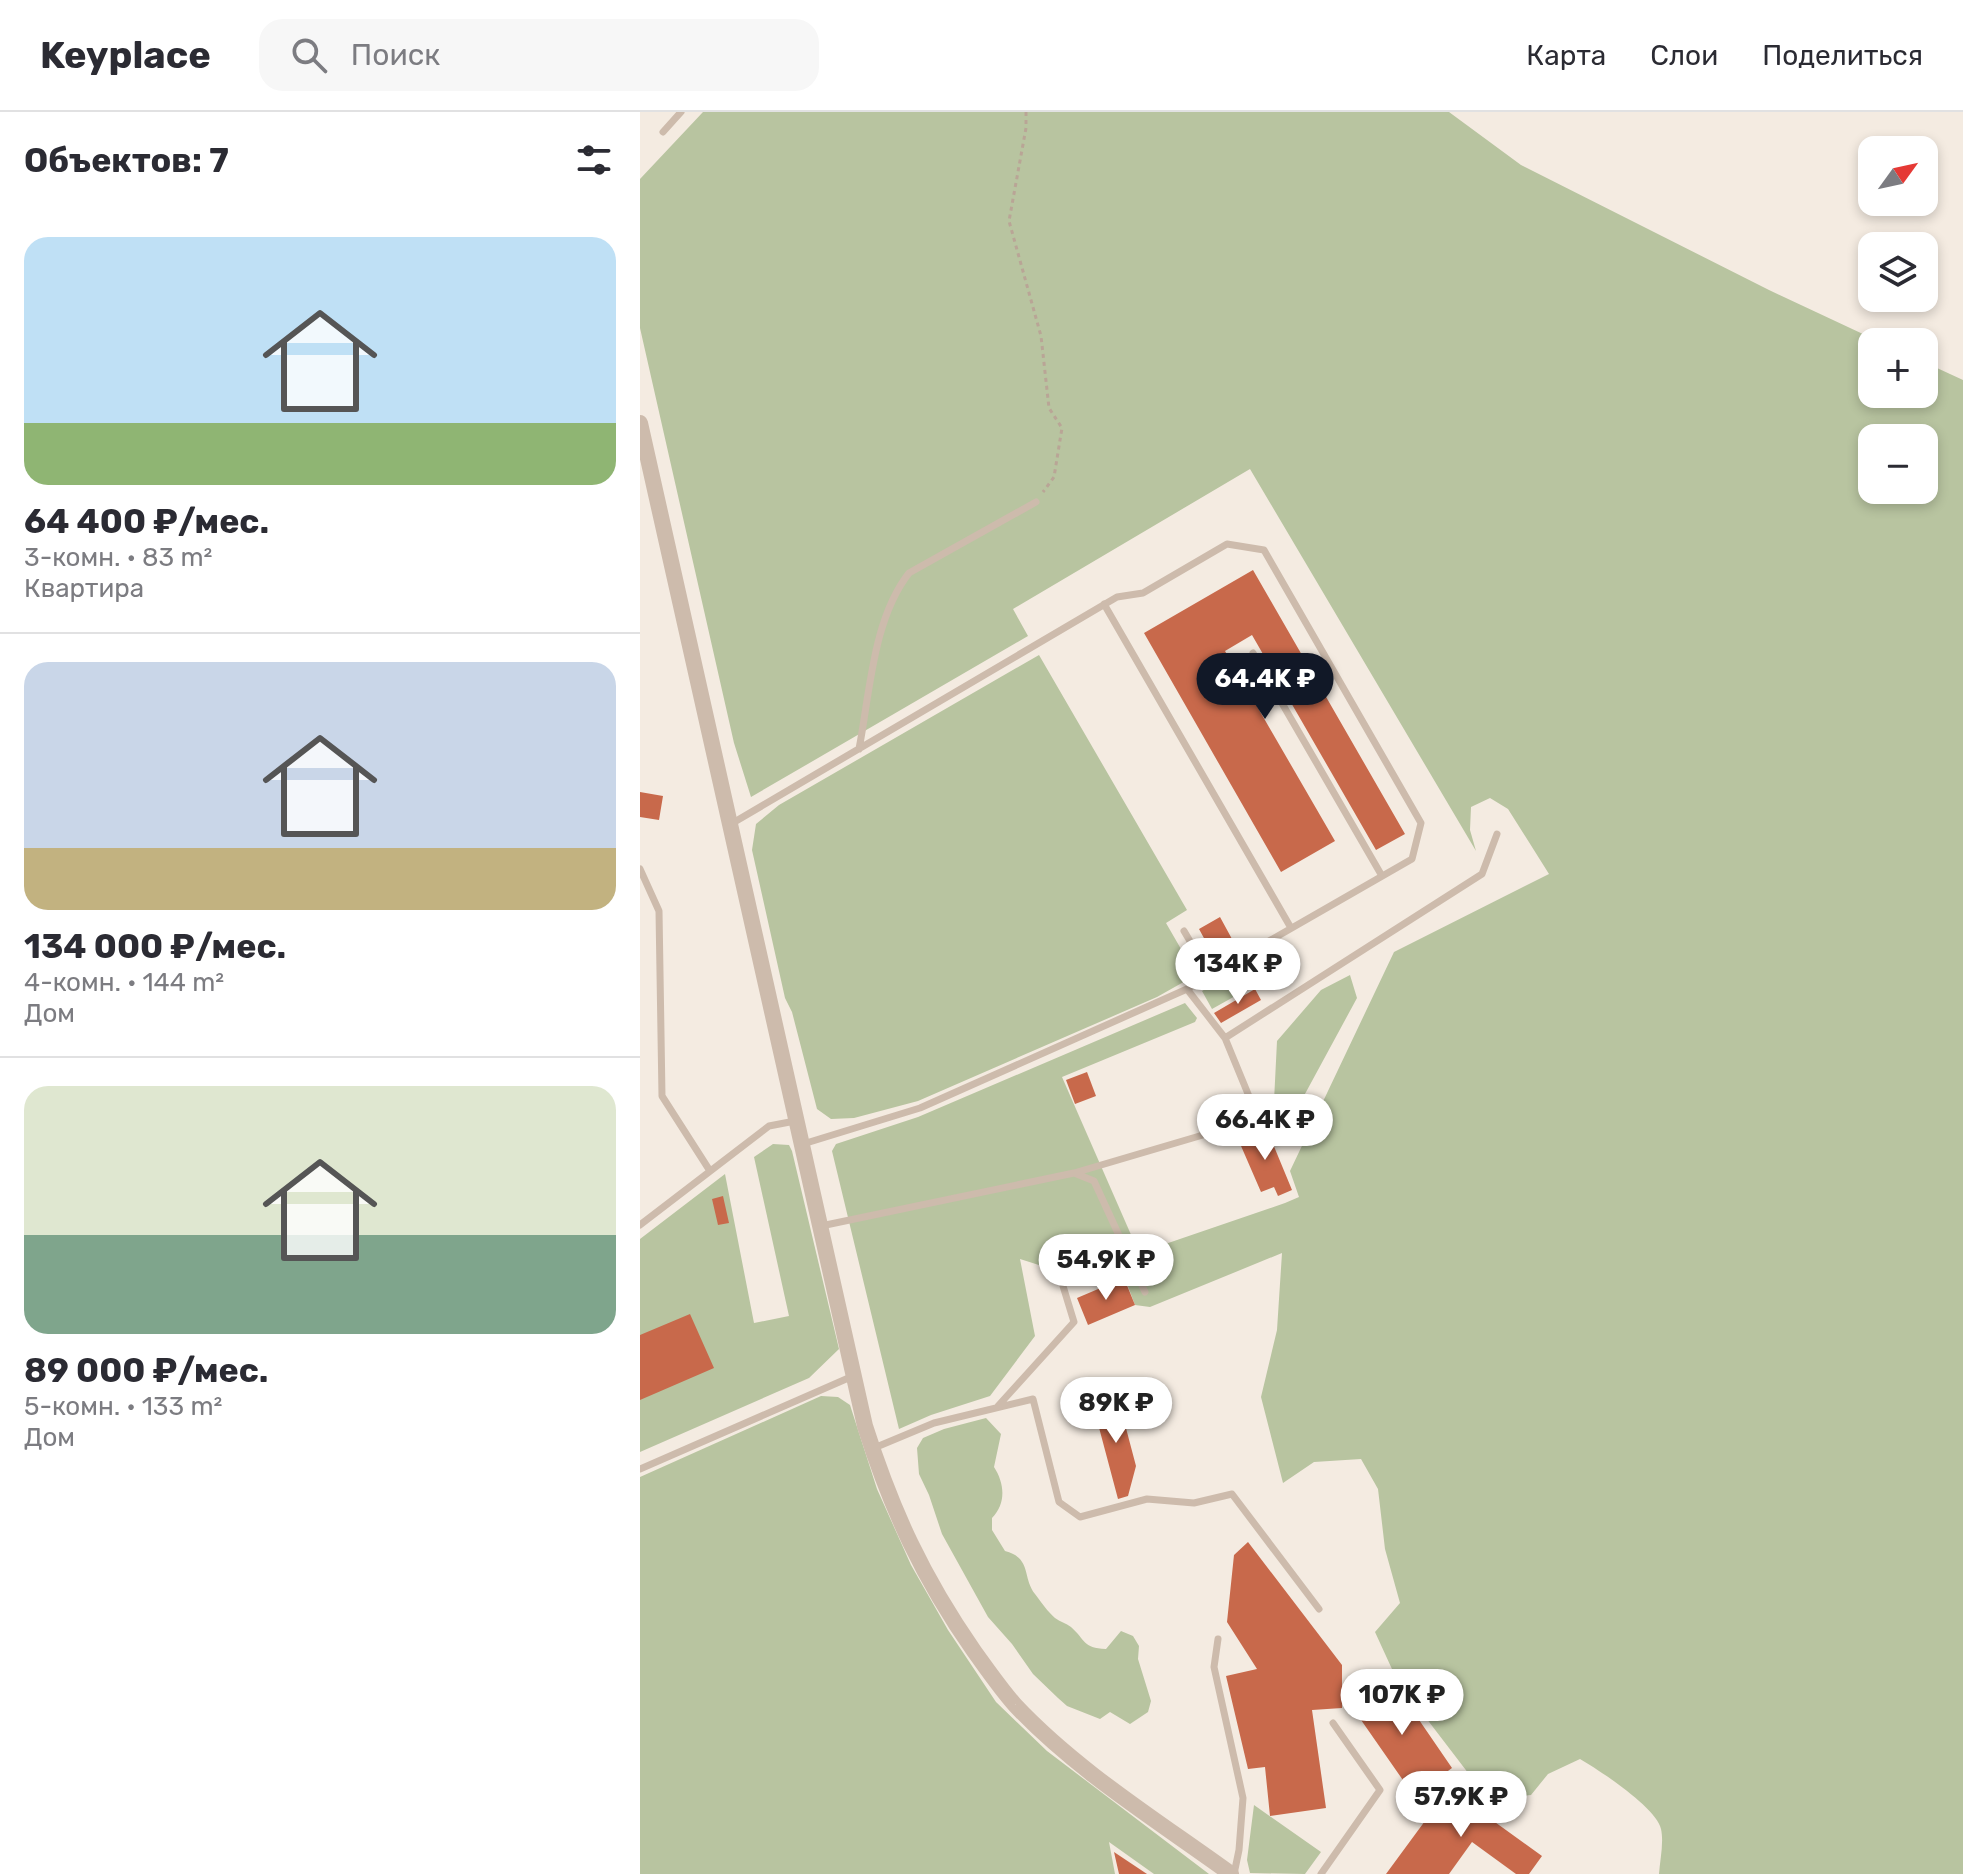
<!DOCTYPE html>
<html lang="ru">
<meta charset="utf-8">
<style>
:root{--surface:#fff;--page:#f7f7f7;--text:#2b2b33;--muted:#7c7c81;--line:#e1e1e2;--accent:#111827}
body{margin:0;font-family:Rubik,sans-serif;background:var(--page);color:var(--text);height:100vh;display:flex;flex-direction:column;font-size:30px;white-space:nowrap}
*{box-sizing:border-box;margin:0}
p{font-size:26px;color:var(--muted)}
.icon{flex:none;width:44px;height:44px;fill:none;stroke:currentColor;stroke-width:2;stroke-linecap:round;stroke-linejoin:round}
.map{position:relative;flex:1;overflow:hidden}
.side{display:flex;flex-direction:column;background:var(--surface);width:640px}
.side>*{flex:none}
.needle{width:52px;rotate:57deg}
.controls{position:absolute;left:1218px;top:24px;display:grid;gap:16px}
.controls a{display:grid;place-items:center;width:80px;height:80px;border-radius:16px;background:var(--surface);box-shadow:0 4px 12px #0003;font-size:40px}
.price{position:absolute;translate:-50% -68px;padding:0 18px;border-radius:28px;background:#fff;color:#222;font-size:26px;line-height:52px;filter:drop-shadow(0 2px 4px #0008)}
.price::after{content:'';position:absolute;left:50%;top:48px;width:24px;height:18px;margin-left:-12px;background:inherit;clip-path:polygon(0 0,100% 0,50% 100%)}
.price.current{background:var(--accent);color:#fff}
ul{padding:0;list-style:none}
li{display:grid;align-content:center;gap:16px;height:424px;padding:0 24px}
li+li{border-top:2px solid var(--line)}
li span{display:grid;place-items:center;height:248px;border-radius:24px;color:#555}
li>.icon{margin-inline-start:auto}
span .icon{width:144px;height:144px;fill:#fffc;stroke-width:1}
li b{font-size:34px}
h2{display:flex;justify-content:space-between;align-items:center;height:96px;padding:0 24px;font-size:34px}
header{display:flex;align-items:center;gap:48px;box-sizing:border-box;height:112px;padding:0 40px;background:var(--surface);border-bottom:2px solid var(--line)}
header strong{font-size:38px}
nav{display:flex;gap:44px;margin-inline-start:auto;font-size:28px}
.search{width:560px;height:72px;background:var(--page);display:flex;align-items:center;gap:20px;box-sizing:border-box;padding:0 28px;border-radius:24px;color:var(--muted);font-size:30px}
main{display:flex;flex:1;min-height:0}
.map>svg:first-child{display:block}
</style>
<header>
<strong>Keyplace</strong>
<div class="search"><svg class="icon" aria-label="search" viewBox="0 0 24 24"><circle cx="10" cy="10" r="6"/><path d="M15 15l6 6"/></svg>Поиск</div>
<nav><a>Карта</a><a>Слои</a><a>Поделиться</a></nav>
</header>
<main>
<section class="side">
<h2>Объектов: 7<svg class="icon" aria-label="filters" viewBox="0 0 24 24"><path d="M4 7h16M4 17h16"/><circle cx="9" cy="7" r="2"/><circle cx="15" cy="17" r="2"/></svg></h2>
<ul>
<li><span style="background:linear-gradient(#bfe0f5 75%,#8fb573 0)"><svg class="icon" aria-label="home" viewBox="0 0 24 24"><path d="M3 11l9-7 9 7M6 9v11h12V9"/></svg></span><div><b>64 400 ₽/мес.</b><p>3-комн. · 83 m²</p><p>Квартира</p></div></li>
<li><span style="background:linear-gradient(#c9d6e8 75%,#c2b280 0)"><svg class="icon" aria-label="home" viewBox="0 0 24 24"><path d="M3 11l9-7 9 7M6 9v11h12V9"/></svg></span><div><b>134 000 ₽/мес.</b><p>4-комн. · 144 m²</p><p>Дом</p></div></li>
<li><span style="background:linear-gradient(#dfe7d0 60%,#7fa58c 0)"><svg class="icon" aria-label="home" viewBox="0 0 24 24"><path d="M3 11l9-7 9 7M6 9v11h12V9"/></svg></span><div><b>89 000 ₽/мес.</b><p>5-комн. · 133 m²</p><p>Дом</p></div></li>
</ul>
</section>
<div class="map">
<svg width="1323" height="1762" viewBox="0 0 1323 1762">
<rect width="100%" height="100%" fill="#f4ebe1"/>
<!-- green -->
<path fill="#b8c4a0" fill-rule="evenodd" d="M63,0h746l72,53 248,125 111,52h-8v52h52v-32l39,18v1494h-304c1,-14 5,-31 2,-45 -4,-21 -62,-59 -81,-70l-32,15 -17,21 -43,4 -91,-119 -22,-48 25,-29 -15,-54 -7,-60 -17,-30 -47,3 -31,21 -22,-86 16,-67 5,-77 -132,54 -15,-2 -23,-61 -70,22 -22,-7 15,77 -45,60 -59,19 -32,14 -67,-278 4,-7 82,-27 267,-114 12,15 -2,4 -133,55 77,176 146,-50 14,-6 -9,-26 104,-219 155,-78 -41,-65 -18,-11 -19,9 -1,23 6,21 -226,-382 -237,140 15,27 -277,161 -17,-54 -94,-415v-149zM1232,326h52v52h-52z
M399,543l148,255 -21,13 30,52 -39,22 -239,104 -64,17 -23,1 -14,-10 -25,-97 -7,-14 -33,-148 4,-26 23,-19z
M710,863l7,23 -58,107 -10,9 -15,-13 3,-60 44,-51z
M586,865l11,18 -25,14 -10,-18z
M133,1032l16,1 3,6 47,198 -30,29 -169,74v-213l85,-65 29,149 35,-7 -35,-159z
M181,1284l17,1 12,8 27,84 34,76 37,65 48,72 51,49 162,123h-55l-45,-32 6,32h-475v-397z
M346,1306l15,16 -7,33c11,17 12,37 -2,51v12l13,21c27,7 17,26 30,43 6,8 13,18 20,24 5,4 11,5 16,9 15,13 11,21 35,22l15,-18 12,5 6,10 -1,13 13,42 -3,11 -18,12 -20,-12 -10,7 -33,-13 -9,-8 -25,-24 -21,-30 -24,-27 -46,-83 -13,-39 -10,-21 -2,-26 6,-10 21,-9z
M614,1693l67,47 -16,22 -55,-1 -3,-13z"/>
<!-- building -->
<path fill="#c8694b" d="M613,458l152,264 -29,16 -124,-215 -27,16 110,190 -54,31 -137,-239z
M0,680l23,4 -4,24 -19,-3z
M580,805l18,33 -21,12 -18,-33z
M615,877l6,11 -40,23 -7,-10z
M447,960l9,24 -21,8 -9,-24z
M626,1015l26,63 -14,6 -4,-9 -13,5 -23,-53z
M83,1084l6,27 -11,2 -6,-26z
M484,1166l11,27 -47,20 -11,-27z
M50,1202l24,54 -74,32v-65z
M478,1286l18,68 -8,30 -10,3 -25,-94z
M608,1430l94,123v43l-30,2 14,98 -56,8 -5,-49 -17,2 -22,-93 31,-7 -30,-47 7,-67z
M751,1567l61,89 -38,28 -62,-89z
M821,1660l9,13 -14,9 86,62 -13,18h-13l-44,-32 -23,32h-63z
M474,1740l33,22h-28z"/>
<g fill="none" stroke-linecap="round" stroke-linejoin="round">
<!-- path -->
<path stroke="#b9a596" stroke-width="3" stroke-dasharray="4 4" stroke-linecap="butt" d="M386,0v16l-17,93 32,115 8,72 13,20 -8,49 -11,15"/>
<!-- service -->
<path stroke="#cdbbac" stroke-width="7" d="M23,20l18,-20
M464,492l187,324
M613,541l129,223
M219,637c11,-57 14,-130 50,-176l127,-71
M91,712l386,-227 26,-4 84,-49 37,6 157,273 -9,36 -202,116
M0,757l19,42 3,185 48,75
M585,926l257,-164 15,-40
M163,1032l117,-36 267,-119 23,-14 -26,-44
M434,1061l156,-46 23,-21 -28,-68 -38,-49
M0,1113l129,-99 26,-5
M181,1114l253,-53 20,8 51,111
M358,1294l76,-84 -11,-36
M234,1336l60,-25 99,-24 26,103 21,15 67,-18 47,4 38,-9 87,115
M0,1357l213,-93
M578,1527l-4,28 29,131 -4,52 -5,24
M681,1762l59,-84 -47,-67"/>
<!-- tertiary -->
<path stroke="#cdbbac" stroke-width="16" d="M0,311l225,1003c27,85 58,152 109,225 13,18 26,37 41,54 62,66 143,116 216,169"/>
</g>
</svg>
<div class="controls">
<a><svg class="needle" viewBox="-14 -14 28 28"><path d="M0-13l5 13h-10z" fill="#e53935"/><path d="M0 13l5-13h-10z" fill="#7c7c81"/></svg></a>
<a><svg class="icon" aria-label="layers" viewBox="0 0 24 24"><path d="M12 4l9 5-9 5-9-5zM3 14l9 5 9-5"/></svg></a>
<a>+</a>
<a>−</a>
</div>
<b class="price current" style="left:625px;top:609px">64.4K ₽</b>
<b class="price" style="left:598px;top:894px">134K ₽</b>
<b class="price" style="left:625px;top:1050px">66.4K ₽</b>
<b class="price" style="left:466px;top:1190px">54.9K ₽</b>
<b class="price" style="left:476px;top:1333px">89K ₽</b>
<b class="price" style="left:762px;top:1625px">107K ₽</b>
<b class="price" style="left:821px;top:1727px">57.9K ₽</b>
</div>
</main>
